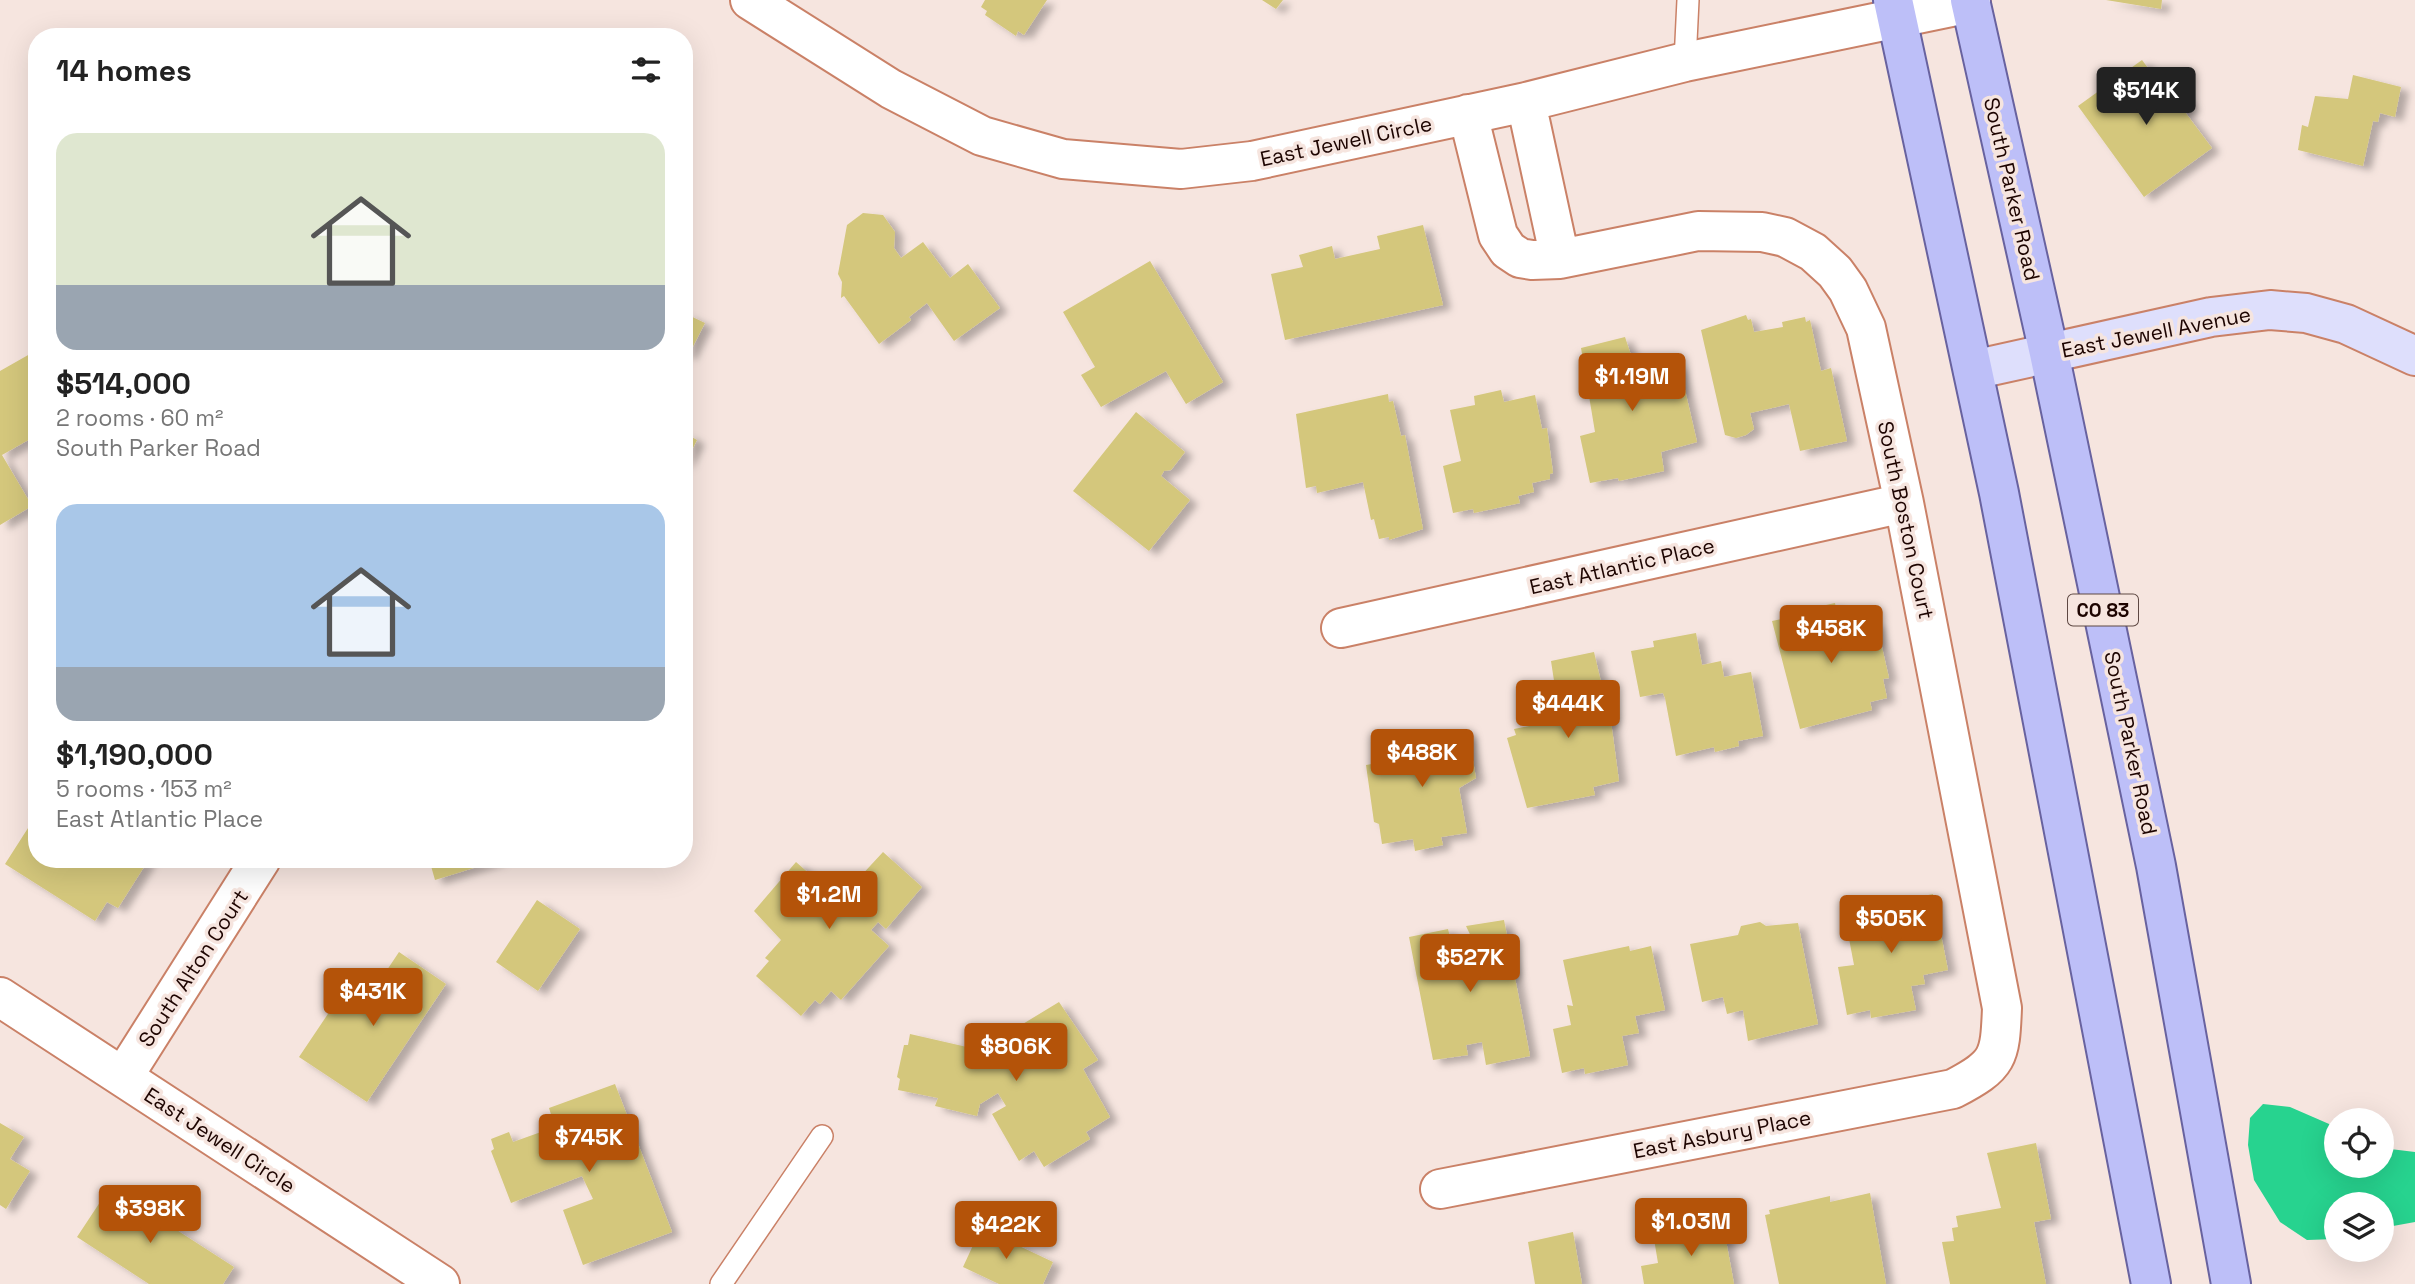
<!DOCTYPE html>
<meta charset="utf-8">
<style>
:root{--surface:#fff;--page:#f2f2f2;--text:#222;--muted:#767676;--accent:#b45309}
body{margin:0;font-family:"Space Grotesk",sans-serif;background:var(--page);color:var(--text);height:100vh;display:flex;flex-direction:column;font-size:26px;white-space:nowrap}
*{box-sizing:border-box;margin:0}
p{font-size:23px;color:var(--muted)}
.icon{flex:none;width:38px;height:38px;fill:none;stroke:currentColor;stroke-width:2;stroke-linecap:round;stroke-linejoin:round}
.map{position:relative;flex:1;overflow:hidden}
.sheet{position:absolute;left:28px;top:28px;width:665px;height:840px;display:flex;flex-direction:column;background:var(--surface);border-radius:28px;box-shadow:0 7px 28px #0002}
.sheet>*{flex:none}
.buttons{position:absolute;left:2324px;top:1108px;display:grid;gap:14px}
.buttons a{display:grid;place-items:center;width:70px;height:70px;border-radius:50%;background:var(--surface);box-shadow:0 7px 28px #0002;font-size:35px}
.price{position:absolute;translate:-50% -60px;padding:0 16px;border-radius:7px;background:var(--accent);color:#fff;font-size:23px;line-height:46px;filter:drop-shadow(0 2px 4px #0008)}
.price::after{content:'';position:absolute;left:50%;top:42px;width:21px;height:16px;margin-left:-10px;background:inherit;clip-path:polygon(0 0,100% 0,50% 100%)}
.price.selected{background:#222;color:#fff}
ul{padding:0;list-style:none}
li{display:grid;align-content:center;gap:14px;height:371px;padding:0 28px}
li span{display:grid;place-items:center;height:217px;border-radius:21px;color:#555}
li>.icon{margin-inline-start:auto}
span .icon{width:126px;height:126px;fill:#fffc;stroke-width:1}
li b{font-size:30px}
h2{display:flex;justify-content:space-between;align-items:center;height:84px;padding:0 28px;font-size:30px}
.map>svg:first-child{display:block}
</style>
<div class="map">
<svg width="2415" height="1284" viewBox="0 0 2415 1284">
<defs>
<filter id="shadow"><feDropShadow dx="8" dy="4.5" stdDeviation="3.5" flood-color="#0004"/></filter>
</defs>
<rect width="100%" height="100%" fill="#f6e5df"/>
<!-- forest -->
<path fill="#27d38f" d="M2263,1104l27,3 46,20v39h46v-18l33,4v70l-33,6v-24h-46v35l-29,1 -27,-18 -26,-42 -6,-35 2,-27z"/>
<!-- building -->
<path fill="#d4c77b" filter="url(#shadow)" d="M985,0h62l-23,35 -6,-4 -2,5 -31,-21 2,-4 -6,-4z
M1262,0h21l-7,9z
M2106,0h56l-1,9z
M2142,60l15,20 9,-8 26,36 -7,4 27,36 -68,49 -66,-91z
M2353,75l48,12 -6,30 -15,-4 -2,9 -5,-1 -10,45 -65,-16 4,-25 6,2 7,-31 33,3z
M863,213l20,2 12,17 -1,16 7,10 22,-16 27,36 18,-14 32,44 -46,33 -27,-38 -18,14 2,3 -32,24 -35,-48 -3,2 1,-16 -4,-8 9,-49z
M1423,225l20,80 -158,35 -14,-66 32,-7 -4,-12 33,-9 3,13 45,-10 -3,-13z
M1150,261l73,121 -37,22 -20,-33 -65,36 -20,-32 14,-8 -32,-55z
M684,313l21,10 -17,33 -4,-2z
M1746,315l2,5 3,-1 3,13 29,-5 -1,-5 23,-5 1,5 4,-2 11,51 10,-3 16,73 -47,10 -11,-47 -39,9 4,16 -8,6 -10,3 -11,-3 -24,-105z
M1625,337l8,24h14l3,9 29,-6 18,78 -36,10 3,19 -45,10 -1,-3 -28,5 -10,-47 15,-4 -14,-84z
M37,350v85l-35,20 30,51 -32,19v-154z
M1501,390l3,12 31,-7 7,34 5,-1 6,45 -3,1v5l-18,4 2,9 -16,4 2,7 -46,10 -1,-4 -20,4 -10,-47 18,-5 -11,-51 25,-5 -1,-9z
M1388,394l1,8 4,-1 8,35 4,-1 18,94 -34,11v-3l-10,2 -5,-20 -3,1 -8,-38 -46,11 -1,-7 -10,2 -10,-74z
M1136,412l49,40 -14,18 -7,1 -3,5 29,24 -41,51 -76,-60z
M684,433l13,7 -13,26z
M1835,603l4,18 13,-3 1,8 23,-5 13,57 -6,1 4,19 -17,4 2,8 -72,19 -28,-108 19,-4 -1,-4z
M1696,633l6,32 19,-4 3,16 27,-5 12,64 -25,5 1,5 -24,6 -1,-5 -38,9 -11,-58 -2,-5 -23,4 -9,-46 23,-4 -1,-6z
M1594,652l7,30 -7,1 2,11 11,-2 12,89 -26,6 2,8 -68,13 -20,-70 9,-3 -2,-6 46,-9 -9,-59z
M1448,731l1,5 19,-4 8,46 -17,10 8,45 -26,4 2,8 -28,6 -2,-12 -31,5 -3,-20 -5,-2 -8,-57 23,-4 -2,-14 16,-2v-7z
M37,814v45h112l-31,49 -11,-6 -12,19 -90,-57z
M883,852l39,35 -36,42 -8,-7 -7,8 18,16 -48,54 -10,-9 -11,13 -5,-4 -14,16 -45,-40 13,-15 -4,-3 16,-18 -27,-29 42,-49 56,49 6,-7 -12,-12z
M429,859h70v1l-64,20z
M1933,894l15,76 -25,5 2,9 -14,2 5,24 -45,8 -1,-8 -23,5 -9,-48 16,-2 -10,-53 64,-16v3z
M537,900l43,29 -42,62 -42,-29z
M1504,920l26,136 -44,9 -4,-23 -16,3 2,10 -35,5 -24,-123 39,-8 6,24 23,-4 -11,-23z
M1760,922l6,4 32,-3 20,101 -70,17 -5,-31 -16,4 -4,-17 -21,5 -12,-58 48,-9 3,-9z
M1629,946l1,5 21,-5 14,64 -30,6 4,17 -17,3 6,29 -43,9 -1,-6 -22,5 -9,-44 18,-4 -4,-20 6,1 -10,-46z
M399,952l47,32 -79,118 -68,-45 41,-61 21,13z
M1059,1002l39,58 -15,9 27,48 -24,15 4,7 -46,28 -10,-16 -15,10 -27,-47 14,-8 -8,-13 -18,11 -3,12 -42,-10 3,-8 -40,-8 2,-11 -3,-2 7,-32h4l2,-11 70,16z
M615,1084l57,148 -89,33 -20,-55 30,-11 -11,-23 -71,27 -20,-52 3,-2 -3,-10 18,-7 4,10 42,-15 -6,-19z
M0,1123l24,14 -14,22 20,12 -24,38 -6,-4z
M2036,1143l15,76 -17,3 12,62h-96l-8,-42 12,-1 -2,-13 6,-1 -2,-11 45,-8 -14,-55z
M110,1187l124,80 -11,17h-74l-72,-47z
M1870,1193l16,91h-107l-14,-69 5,-1 -1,-4 61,-14v6z
M1723,1224l11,60h-90l-3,-18 17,-3 -5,-30z
M981,1228l72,34 -10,22h-44l-36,-17z
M1573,1232l9,52h-47l-7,-42z"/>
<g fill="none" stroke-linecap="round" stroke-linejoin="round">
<!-- lane casing -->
<g stroke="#ca8167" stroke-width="24">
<path id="lane" d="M1685,62l3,-62
M721,1284l101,-148"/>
</g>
<!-- street casing -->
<g stroke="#ca8167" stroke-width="42">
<path id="street" d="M750,0l141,89 91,47 81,23 118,10 71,-8 274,-59 159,-40 286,-59
M1526,102l34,157
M1341,628l563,-125
M0,997l440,287
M123,1077l138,-218
M1440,1189l513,-100c46,-24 47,-31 49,-81l-98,-505 -38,-175 -18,-38 -13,-18 -22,-20 -28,-15 -23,-5 -64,-1 -138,28 -28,1 -12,-2 -12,-8 -10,-15 -30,-121"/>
</g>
<!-- secondary casing -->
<g stroke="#ca8167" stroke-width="42">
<path id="secondary" d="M1973,370l238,-53 59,-7 36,3 40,11 69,32"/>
</g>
<!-- primary casing -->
<g stroke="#68629f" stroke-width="42">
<path id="primary" d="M1893,0l106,493 152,791
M1970,0l79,353 107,513 75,418"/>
</g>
<!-- lane -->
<use href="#lane" stroke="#fff" stroke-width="21"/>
<!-- street -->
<use href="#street" stroke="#fff" stroke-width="38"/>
<!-- secondary -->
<use href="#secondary" stroke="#dedffc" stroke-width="38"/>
<!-- primary -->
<use href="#primary" stroke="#bdbff8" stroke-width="38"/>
</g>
<g text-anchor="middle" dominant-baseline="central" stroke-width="7" stroke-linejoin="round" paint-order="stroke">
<!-- shield labels -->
<rect fill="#f6e5df" stroke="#5e4843" stroke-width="2" x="2068" y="594.5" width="70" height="31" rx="5"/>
<g font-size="19" font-weight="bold" fill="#1d0400">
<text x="2103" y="610">CO 83</text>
</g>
<!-- street labels -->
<g font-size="21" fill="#1d0400" stroke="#f6e5df">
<text transform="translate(1346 141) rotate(-12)">East Jewell Circle</text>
<text transform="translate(2012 189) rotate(77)">South Parker Road</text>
<text transform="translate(2156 332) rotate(-11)">East Jewell Avenue</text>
<text transform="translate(1906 520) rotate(78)">South Boston Court</text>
<text transform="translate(1622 566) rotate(-13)">East Atlantic Place</text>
<text transform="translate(2131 743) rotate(78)">South Parker Road</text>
<text transform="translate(193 968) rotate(-57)">South Alton Court</text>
<text transform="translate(1722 1134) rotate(-11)">East Asbury Place</text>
<text transform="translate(220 1140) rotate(33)">East Jewell Circle</text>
</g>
</g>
</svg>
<div class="buttons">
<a><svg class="icon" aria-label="locate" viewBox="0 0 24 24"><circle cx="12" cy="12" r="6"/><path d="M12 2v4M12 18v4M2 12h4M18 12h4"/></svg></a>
<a><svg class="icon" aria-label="layers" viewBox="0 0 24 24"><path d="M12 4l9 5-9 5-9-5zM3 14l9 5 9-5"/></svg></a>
</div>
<b class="price selected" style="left:2146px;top:127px">$514K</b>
<b class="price" style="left:1632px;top:413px">$1.19M</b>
<b class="price" style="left:1831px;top:665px">$458K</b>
<b class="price" style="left:1568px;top:740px">$444K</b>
<b class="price" style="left:1422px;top:789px">$488K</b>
<b class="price" style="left:829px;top:931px">$1.2M</b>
<b class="price" style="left:1891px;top:955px">$505K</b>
<b class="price" style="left:1470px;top:994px">$527K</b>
<b class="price" style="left:373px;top:1028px">$431K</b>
<b class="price" style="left:1016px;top:1083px">$806K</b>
<b class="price" style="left:589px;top:1174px">$745K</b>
<b class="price" style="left:150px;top:1245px">$398K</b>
<b class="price" style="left:1691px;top:1258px">$1.03M</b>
<b class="price" style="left:1006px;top:1261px">$422K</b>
<section class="sheet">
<h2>14 homes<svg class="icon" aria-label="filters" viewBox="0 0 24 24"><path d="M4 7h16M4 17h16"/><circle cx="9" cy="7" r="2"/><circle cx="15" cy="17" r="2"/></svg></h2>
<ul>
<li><span style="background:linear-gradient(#dfe7d0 70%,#9aa5b1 0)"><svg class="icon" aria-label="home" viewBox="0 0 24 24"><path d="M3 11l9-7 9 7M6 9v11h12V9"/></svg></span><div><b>$514,000</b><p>2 rooms · 60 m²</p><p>South Parker Road</p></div></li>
<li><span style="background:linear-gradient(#a9c7e8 75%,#9aa5b1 0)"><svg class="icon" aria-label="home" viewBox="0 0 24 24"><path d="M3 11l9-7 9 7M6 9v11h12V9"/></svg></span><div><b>$1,190,000</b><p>5 rooms · 153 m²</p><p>East Atlantic Place</p></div></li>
</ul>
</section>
</div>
